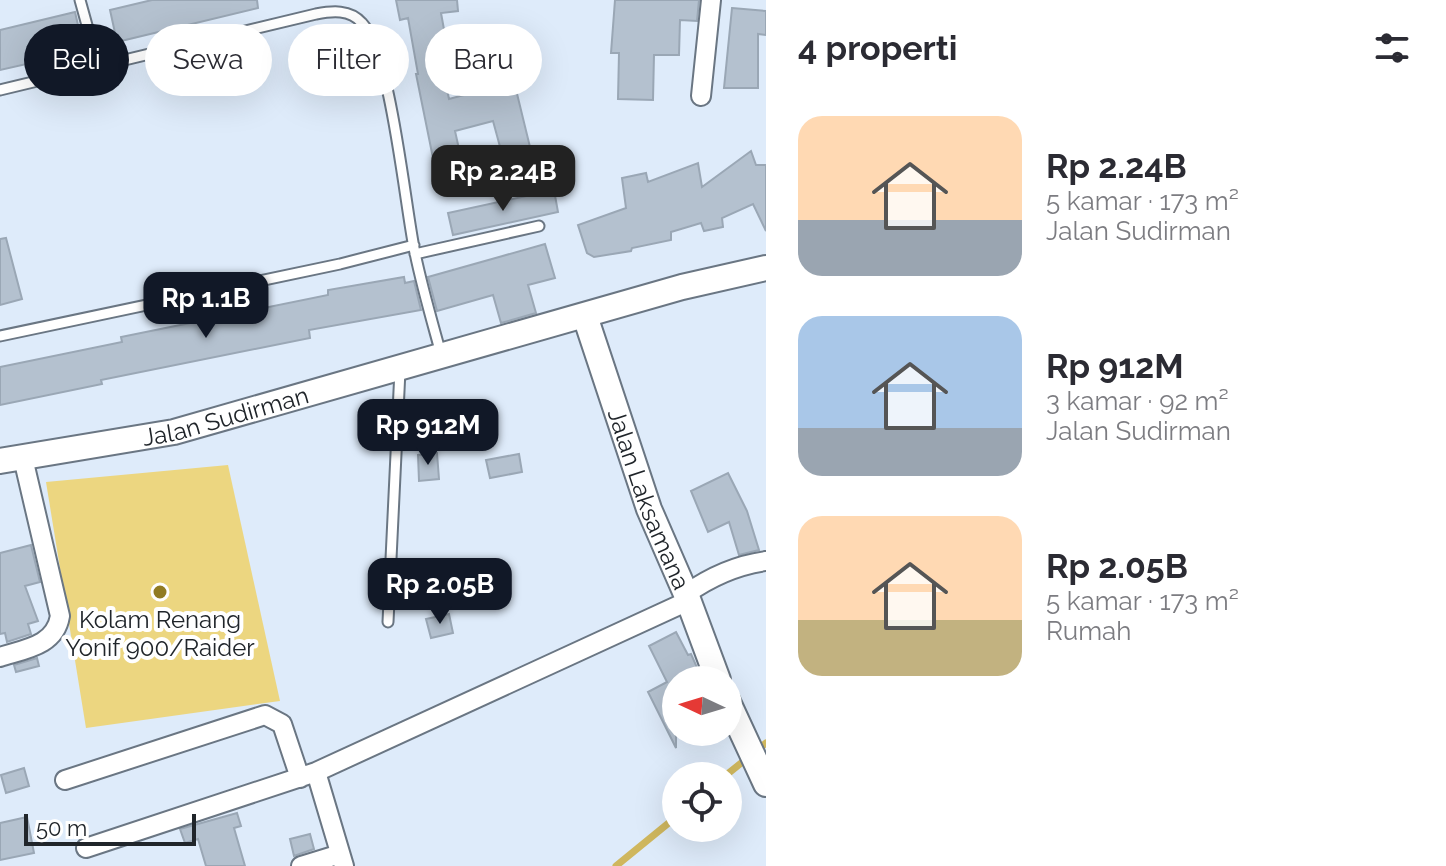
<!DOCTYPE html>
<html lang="id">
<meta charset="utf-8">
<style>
:root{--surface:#fff;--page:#f2f2f3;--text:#2b2b33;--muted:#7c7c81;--accent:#111827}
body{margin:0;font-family:Raleway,sans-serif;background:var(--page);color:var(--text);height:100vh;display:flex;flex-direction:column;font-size:30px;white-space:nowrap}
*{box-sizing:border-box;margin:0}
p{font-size:26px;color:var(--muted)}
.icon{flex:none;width:44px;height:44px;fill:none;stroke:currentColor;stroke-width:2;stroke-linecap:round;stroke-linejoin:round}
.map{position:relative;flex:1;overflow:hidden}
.panel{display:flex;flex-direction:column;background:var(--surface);width:680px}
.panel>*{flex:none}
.hud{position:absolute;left:24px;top:24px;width:622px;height:72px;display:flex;gap:16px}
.needle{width:52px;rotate:274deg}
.buttons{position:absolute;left:662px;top:666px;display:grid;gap:16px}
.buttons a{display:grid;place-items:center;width:80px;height:80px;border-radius:50%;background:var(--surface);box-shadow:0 8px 32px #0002;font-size:40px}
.scale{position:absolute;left:24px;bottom:20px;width:172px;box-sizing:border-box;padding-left:8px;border:4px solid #20252a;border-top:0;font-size:22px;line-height:28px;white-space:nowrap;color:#20252a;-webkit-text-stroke:6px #fff;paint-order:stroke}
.price{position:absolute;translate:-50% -68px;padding:0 18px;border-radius:16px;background:var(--accent);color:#fff;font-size:26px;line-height:52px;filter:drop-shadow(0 2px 4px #0008)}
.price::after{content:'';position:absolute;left:50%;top:48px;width:24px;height:18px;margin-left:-12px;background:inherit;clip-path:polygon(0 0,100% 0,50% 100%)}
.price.active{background:#222;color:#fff}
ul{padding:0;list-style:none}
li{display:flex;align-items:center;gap:24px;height:200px;padding:0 32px}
li span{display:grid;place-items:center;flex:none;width:224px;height:160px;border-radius:24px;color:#555}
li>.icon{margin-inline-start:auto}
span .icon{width:96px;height:96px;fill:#fffc;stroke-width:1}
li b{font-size:34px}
h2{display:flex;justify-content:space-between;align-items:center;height:96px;padding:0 32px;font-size:34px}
.tag{padding:0 28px;border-radius:36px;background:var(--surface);box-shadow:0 8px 32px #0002;font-size:28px;line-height:72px}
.tag.active{background:var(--accent);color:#fff}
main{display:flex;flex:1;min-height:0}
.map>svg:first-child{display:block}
</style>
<main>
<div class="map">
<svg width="766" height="866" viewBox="0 0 766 866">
<rect width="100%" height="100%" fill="#deebfa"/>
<!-- green -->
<path fill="#ecd680" d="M228,465l52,236 -194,27 -40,-246z"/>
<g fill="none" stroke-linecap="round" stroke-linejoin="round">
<!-- stream -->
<path stroke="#cfb75e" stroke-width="7" d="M725,776l41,-33
M616,866l60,-49"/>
</g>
<!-- building -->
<path fill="#b4c1cf" stroke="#9aa7b5" stroke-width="2" d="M152,0h105l1,8 -141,34 -7,-32z
M396,0h61l1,11 -17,2 7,38 -9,1 10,47 37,-10 -4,-17 28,-7 20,82 -28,7 -9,-33 -38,10 6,27 -27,5 -18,-89h2l-10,-56 -8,2z
M615,0h84l-2,21 -17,-1 -1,35h-25l-1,45 -35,-1 1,-46h-8z
M732,8l34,3v24l-8,-1v54h-34z
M75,12l9,39 -84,19v-40z
M751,151l5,14h10v66l-13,-27 -31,14 1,9 -19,4 -3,-8 -30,9v8l-39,8 -1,3 -37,6 -7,-4 -9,-28 48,-17 -4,-30 24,-5 2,9 50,-19 4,24z
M554,190l4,22 -105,23 -5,-22z
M6,238l16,61 -22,6v-66z
M545,244l10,34 -27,7 8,28 -35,10 -8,-28 -56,16 -9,-34z
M404,277l1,6 9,-2 7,29 -112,20 1,8 -209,42 1,4 -102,21v-38l122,-25 -1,-5 207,-42v-5z
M437,453l2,26 -20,2 -1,-26z
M519,454l3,18 -32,6 -4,-18z
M728,473l19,38 12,39 -20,5 -10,-33 -21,10 -17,-41z
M31,545l9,37 -15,4 13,35 -10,3 3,10 -24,8 -2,-9 -5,1v-81z
M449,614l4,19 -22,5 -5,-19z
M676,632l12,23 3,-1 8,18 -15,8h-8v68l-28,-56 19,-10 -18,-36z
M37,658l2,8 -23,6 -2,-7z
M24,768l5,18 -23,7 -5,-18z
M237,813l4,13 -7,2 11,38h-39l-8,-27 -13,4 -5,-14z
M27,817l7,36 -34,7v-37z
M310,834l4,15 -20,7 -4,-17z"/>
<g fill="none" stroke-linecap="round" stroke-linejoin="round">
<!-- lane casing -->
<g stroke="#6a7683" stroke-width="13">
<path id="lane" d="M80,0l18,65
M0,90l316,-76c16,-3 34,-5 46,9 29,30 43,183 53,230 7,34 17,68 26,101
M415,254l124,-28
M0,336l340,-72 74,-19
M388,622l12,-252"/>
</g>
<!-- street casing -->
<g stroke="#6a7683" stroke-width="22">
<path id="street" d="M701,96l10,-96
M686,594c24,-17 51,-29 80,-33
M0,657c25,-8 55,-11 60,-41l-37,-158
M316,772l28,94
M65,780l200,-65 17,9 18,54
M86,848l230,-76 372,-171
M301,866l39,-12"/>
</g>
<!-- secondary casing -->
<g stroke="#6a7683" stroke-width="28">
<g id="secondary">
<path id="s1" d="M585,316l64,193 37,85 32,86"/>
<path id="s2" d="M0,461l174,-29 508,-145 84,-19"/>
<path d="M728,702l38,82"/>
</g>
</g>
<!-- lane -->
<use href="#lane" stroke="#fff" stroke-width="9"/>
<!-- street -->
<use href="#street" stroke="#fff" stroke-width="18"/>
<!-- secondary -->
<use href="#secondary" stroke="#fff" stroke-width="24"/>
</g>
<!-- markers -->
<circle fill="#917b22" stroke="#fff" stroke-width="3" cx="160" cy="592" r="8"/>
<g text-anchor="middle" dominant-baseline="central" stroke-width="8" stroke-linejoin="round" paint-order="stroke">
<!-- street labels -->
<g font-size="24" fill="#20252a" stroke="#fff">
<text stroke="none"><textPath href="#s2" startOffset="230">Jalan Sudirman</textPath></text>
<text stroke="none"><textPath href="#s1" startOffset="194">Jalan Laksamana</textPath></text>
</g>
<!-- poi labels -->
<g font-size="24" fill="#20252a" stroke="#fff">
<text x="160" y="619">Kolam Renang<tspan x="160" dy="28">Yonif 900/Raider</tspan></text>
</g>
</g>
</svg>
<div class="buttons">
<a><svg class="needle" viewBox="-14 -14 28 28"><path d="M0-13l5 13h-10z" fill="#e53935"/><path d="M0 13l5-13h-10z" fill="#7c7c81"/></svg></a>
<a><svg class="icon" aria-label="locate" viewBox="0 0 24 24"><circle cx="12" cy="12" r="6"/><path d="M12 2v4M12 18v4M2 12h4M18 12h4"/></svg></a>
</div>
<div class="scale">50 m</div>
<b class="price active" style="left:503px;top:213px">Rp 2.24B</b>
<b class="price" style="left:206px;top:340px">Rp 1.1B</b>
<b class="price" style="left:428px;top:467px">Rp 912M</b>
<b class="price" style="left:440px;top:626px">Rp 2.05B</b>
<div class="hud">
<a class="tag active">Beli</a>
<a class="tag">Sewa</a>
<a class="tag">Filter</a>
<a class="tag">Baru</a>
</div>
</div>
<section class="panel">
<h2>4 properti<svg class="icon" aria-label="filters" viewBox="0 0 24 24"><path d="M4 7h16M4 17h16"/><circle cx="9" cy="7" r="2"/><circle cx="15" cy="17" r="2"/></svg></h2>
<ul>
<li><span style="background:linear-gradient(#ffd9b3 65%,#9aa5b1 0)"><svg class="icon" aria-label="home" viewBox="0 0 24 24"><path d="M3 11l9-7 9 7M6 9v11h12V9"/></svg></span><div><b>Rp 2.24B</b><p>5 kamar · 173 m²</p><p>Jalan Sudirman</p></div></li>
<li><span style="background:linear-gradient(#a9c7e8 70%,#9aa5b1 0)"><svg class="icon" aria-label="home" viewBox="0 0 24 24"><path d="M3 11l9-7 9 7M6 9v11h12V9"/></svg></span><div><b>Rp 912M</b><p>3 kamar · 92 m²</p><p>Jalan Sudirman</p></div></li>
<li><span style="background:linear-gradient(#ffd9b3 65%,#c2b280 0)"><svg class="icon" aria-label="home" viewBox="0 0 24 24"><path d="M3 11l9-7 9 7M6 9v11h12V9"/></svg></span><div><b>Rp 2.05B</b><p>5 kamar · 173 m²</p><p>Rumah</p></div></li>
</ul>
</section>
</main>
